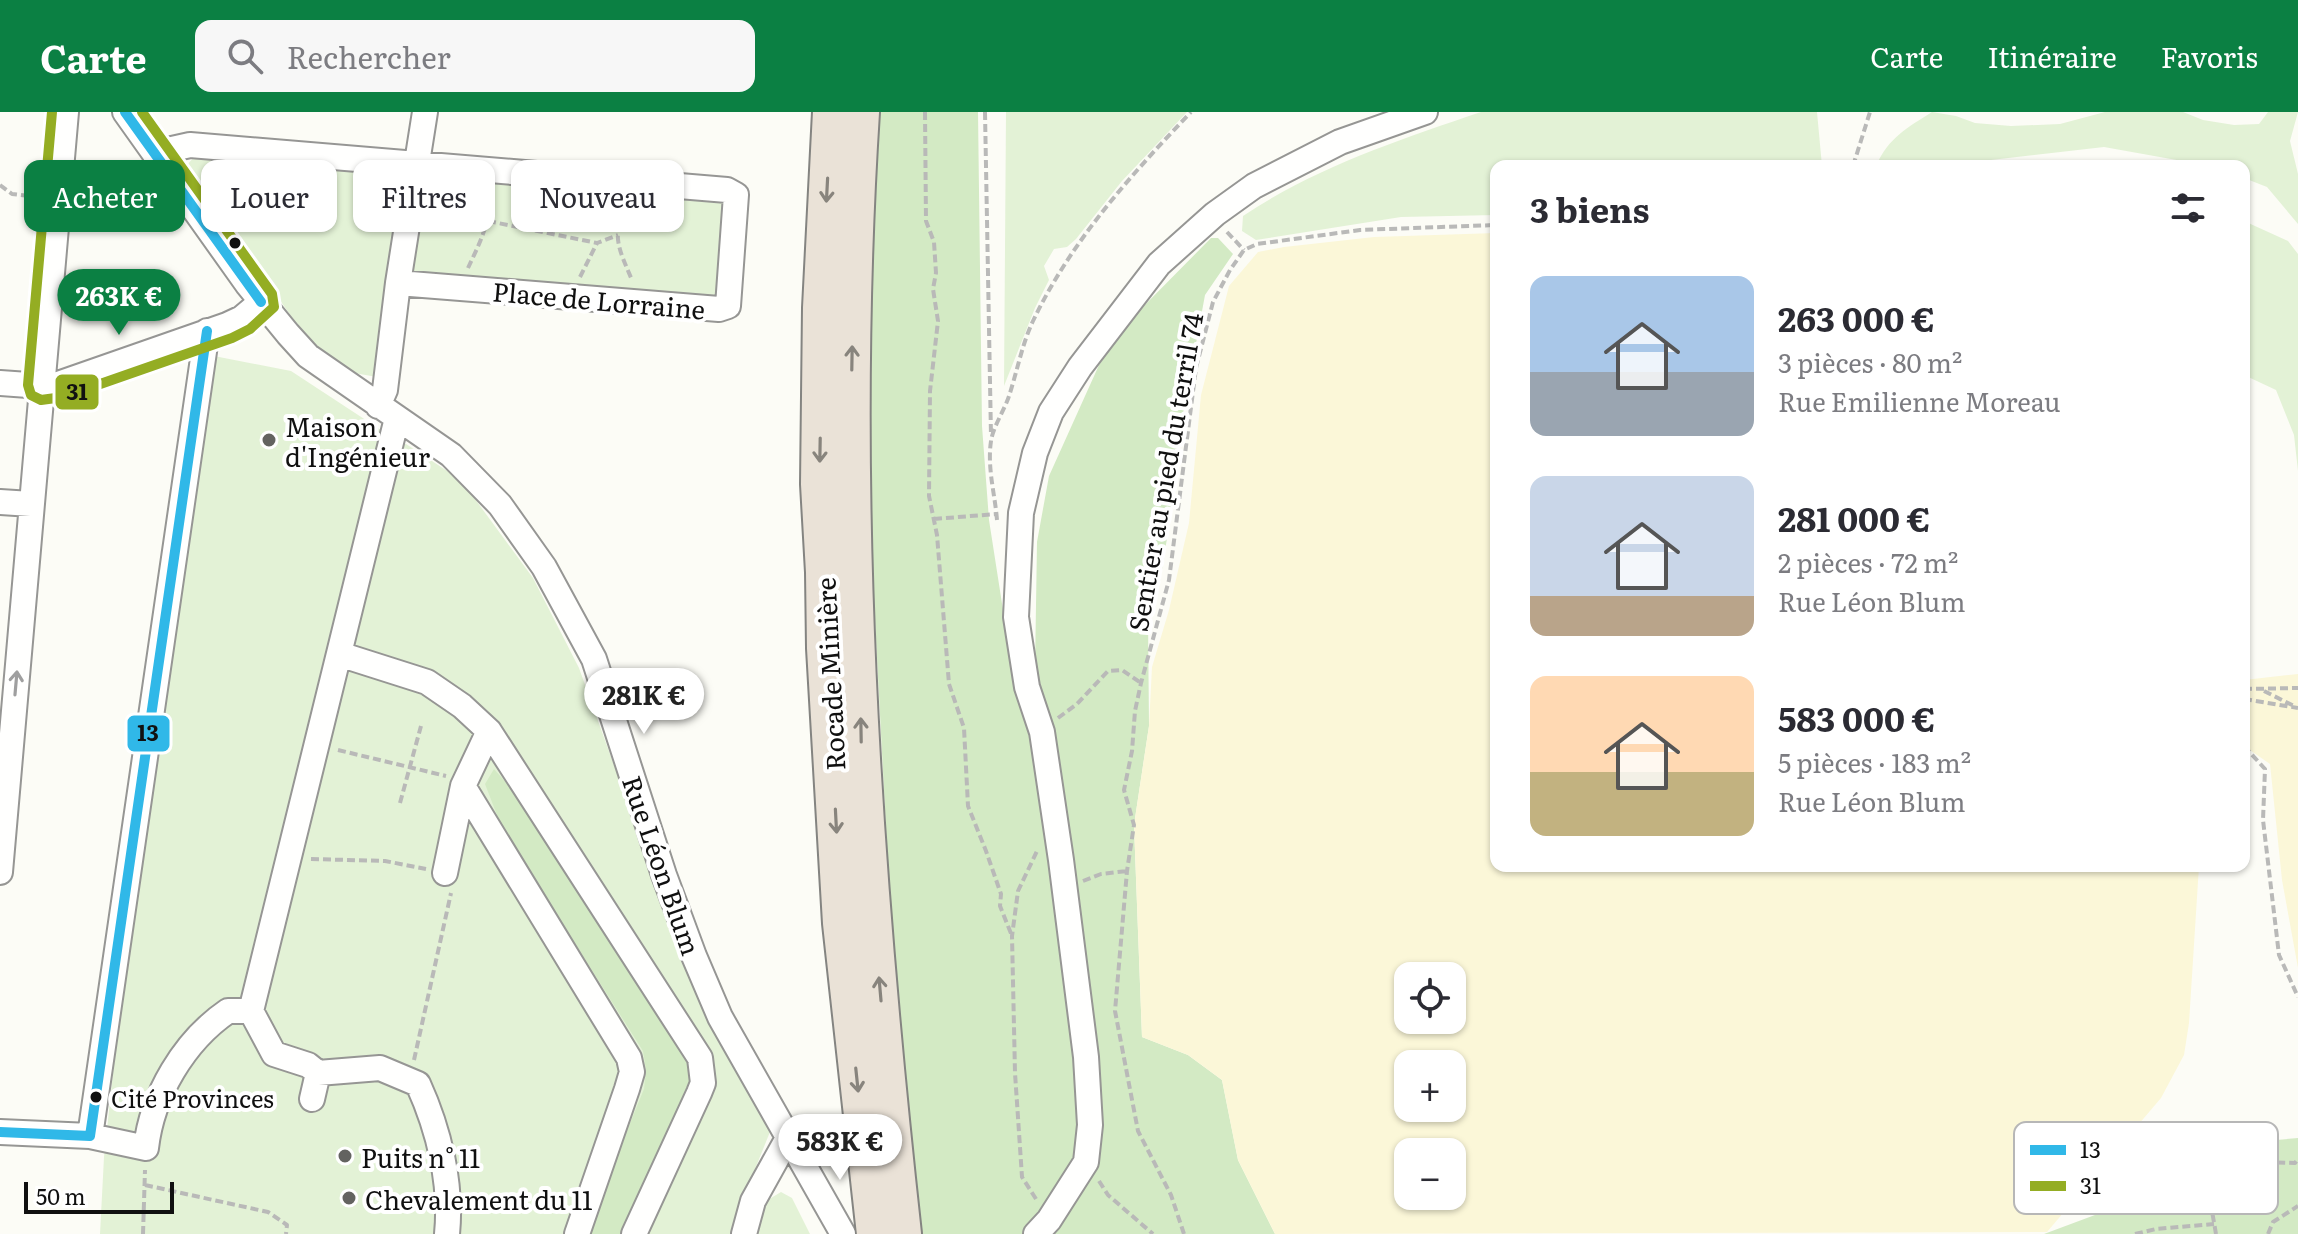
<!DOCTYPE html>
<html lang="fr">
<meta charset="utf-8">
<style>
:root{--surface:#fff;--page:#f7f7f7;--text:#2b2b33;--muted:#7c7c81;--accent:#0b8043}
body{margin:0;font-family:Literata,serif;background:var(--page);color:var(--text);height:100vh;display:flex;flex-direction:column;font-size:30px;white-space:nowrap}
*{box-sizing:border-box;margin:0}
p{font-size:26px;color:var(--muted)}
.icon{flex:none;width:44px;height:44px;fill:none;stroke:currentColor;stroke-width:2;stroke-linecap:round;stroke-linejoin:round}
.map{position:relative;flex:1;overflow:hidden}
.sheet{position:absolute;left:1490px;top:48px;width:760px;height:712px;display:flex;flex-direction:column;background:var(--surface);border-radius:16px;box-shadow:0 2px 6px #0004}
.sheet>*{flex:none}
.guide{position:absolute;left:24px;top:48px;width:760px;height:72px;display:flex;gap:16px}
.buttons{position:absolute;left:1394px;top:850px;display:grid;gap:16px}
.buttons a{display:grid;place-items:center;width:72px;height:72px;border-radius:16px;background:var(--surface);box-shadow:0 2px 6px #0004;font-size:40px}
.scale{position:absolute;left:24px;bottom:20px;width:150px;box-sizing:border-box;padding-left:8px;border:4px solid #101010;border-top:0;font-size:22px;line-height:28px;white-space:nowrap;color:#101010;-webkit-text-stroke:6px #fff;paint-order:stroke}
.price{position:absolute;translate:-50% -68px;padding:0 18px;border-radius:28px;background:#fff;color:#222;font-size:26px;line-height:52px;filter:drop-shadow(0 2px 4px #0008)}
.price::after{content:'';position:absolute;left:50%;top:48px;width:24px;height:18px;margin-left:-12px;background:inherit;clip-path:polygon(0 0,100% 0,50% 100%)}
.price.active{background:var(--accent);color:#fff}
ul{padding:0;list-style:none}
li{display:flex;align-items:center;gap:24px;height:200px;padding:0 40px}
li span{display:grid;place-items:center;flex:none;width:224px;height:160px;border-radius:16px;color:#555}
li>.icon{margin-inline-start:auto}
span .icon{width:96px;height:96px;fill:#fffc;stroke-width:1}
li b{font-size:34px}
h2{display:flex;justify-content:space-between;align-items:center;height:96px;padding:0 40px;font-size:34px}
.pill{padding:0 28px;border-radius:16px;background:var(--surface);box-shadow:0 2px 6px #0004;font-size:28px;line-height:72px}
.pill.active{background:var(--accent);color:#fff}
header{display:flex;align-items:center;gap:48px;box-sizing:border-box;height:112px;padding:0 40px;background:var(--accent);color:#fff}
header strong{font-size:38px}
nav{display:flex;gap:44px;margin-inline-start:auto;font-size:28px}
.search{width:560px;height:72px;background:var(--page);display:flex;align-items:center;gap:20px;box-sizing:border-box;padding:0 28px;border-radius:16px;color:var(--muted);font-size:30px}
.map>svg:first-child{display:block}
</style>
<header>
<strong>Carte</strong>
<div class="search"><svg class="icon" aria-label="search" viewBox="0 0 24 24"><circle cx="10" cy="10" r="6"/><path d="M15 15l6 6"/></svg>Rechercher</div>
<nav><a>Carte</a><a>Itinéraire</a><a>Favoris</a></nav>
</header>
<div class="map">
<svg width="2298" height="1122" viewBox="0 0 2298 1122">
<rect width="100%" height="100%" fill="#fcfcf6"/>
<!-- green -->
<path fill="#e3f2d6" d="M1006,0h181l-65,69 -46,58 -9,8 -13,2 -10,17 5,14 -14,28 -31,78z
M1481,0h336l5,54h-326v49l-95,2 -145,23 -14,-9 1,-15c73,-49 156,-76 238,-104z
M1932,0l24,4 19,7 36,3 49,-2 45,-12h78l20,8 31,5 25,-1 9,-12h30l-8,29 8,33v50l-31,-37 -23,-9v-12h-34l-106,-19 -113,13 -20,6h-95c13,-29 31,-38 56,-54z
M195,44l190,15 23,7 -31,199 -23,-4 -35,-25 -26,-29 -107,-153z
M437,63l285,23 6,8 -7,84 -6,8 -301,-27 -3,-7 16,-83z
M2244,109l44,20 10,13v217l-4,-36 -18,-45 -32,-15z
M214,244l77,15 90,59 8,16 17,-2 55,36 72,98 46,90 85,236 108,223 -27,67 21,7 15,-9 11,6 18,36h-710l4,-77 18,-168z"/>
<!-- forest -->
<path fill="#d3eac4" d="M879,0h99l4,314 7,94 23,148h23l2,-126 12,-66 50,-111 33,-47 79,-80h7l15,16 -28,41 -31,168 -4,57 -10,61 -12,38 1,107 -15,99 8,212 46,18 34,25 16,80 37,74h-354l-19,-160 -9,-112 -27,-514 8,-274z
M494,657l17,19 178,268v31l-63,147h-38l18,-52 38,-93 2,-19 -3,-19 -141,-223 -17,-44z
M2298,1026v96h-254l59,-22 79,-9 38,-45 33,-16z"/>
<!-- sand -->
<path fill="#fbf7d8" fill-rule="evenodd" d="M1496,121v633h703l-10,157 -5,32 -23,43 -114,134 -772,2 -37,-74 -16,-80 -34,-25 -46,-18 -8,-212 15,-99 3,-59 17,-57 20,-87 12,-128 28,-109 29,-34 26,-5 90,-10zM1452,864v44h-44v-44zM1408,952h44v44h-44zM1408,1040h44v44h-44z
M2298,562v294l-16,-88 -12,-116 -26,-18v-66z"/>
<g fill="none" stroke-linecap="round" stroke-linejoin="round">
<!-- minor casing -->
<g stroke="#969694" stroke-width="28">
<path id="minor" d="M125,0l123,173 40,49 20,22 143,99 49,50 44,62 50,92 70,216 30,81 26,61 123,217
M154,41l36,-8 537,45 9,5 -8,111 -9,3 -321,-26
M0,271l42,3 16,-2 169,-59 15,-7 19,-16
M378,294l7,-16 13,-107 27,-171
M0,390l31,2
M339,542l88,28 35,24 27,25 211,327 3,25 -4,10 -65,141
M463,674l166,272 3,14 -5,17 -50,145
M0,760l66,-760
M445,761l18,-87 26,-55
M251,899l23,43 34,11 10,8 -6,26
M318,961l62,-5 38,16c21,46 34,100 29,150
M0,1020l90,4 56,12c6,-53 38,-107 82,-137h23l146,-593
M90,1024l117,-805
M744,1122l9,-33 35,-63
M1036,1122l13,-14 37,-58 4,-37 -4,-68 -25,-197 -19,-128 -15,-45 -11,-70 5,-104 14,-60 16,-41 29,-45 79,-103 56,-50 39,-28 86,-44 85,-30"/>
</g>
<!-- highway casing -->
<g stroke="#848481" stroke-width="40">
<path id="highway" d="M831,0l-10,196 -2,176 5,88 1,76 16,275 34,311
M861,0c-24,373 1,751 42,1122"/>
</g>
<!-- path -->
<path stroke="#b9b9b8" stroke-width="4" stroke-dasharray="8 4" stroke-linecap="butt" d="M925,0l1,109 8,21 2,31 -3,16 5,32 -8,70 -1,105 8,39 12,149 15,44 4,78 18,45 15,43 -1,12 12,30
M985,0l6,324
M1853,54l17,-54
M0,73l12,9 26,3
M629,90c-19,32 -11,45 3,78
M488,109l109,22 21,-8
M1227,120l17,18
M468,156c11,-24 27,-52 17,-78
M580,165l17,-34
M934,407l62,-5
M997,408c-2,-26 -10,-52 -6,-79 2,-14 13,-30 18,-45 8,-24 13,-52 24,-75 38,-80 98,-146 158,-209
M2244,577l54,-1
M2264,579l32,16
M2244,587l54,9
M1058,606l19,-14 31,-33 14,-1 19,13
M2244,634l21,23 -2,51 16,135 19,42
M338,638l108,26
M400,691l21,-77
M311,747l74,2 41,8
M1083,769l18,-7 26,-3
M414,948l37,-167
M1099,1069l9,14 45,39
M145,1073l123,27 19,13 -1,9
M1036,1087l-14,-22 -7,-104 -3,-137 6,-45 20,-42
M143,1122l2,-64
M1184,1122l-13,-39 -33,-64 -23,-120 12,-140 7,-46 -10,-35 8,-39 3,-40 6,-28 28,-103 27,-212 17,-66 17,-32 14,-20 13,-6 103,-14 136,-5
M2135,1122l21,-5 58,-5
M2216,1122l-4,-23 24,-50 59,2 3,-4
M2268,1122l5,-12 25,-16"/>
<!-- minor -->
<use href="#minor" stroke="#fffffe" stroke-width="24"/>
<!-- highway -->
<use href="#highway" stroke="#eae2d7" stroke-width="36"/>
<!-- bus-1 casing -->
<g stroke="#fff" stroke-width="16">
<path id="bus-1" d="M125,0l136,190
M0,1020l90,4
M90,1024l117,-805"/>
</g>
<!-- bus-2 casing -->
<g stroke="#fff" stroke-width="16">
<path id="bus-2" d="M52,0l-24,273 3,10 10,5 22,-3 169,-59 18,-9 24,-22 -2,-13 -130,-182"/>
</g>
<!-- bus-1 -->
<use href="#bus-1" stroke="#30b8e8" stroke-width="10"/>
<!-- bus-2 -->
<use href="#bus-2" stroke="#94ad23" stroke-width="10"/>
</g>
<!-- one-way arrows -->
<defs><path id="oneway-shaft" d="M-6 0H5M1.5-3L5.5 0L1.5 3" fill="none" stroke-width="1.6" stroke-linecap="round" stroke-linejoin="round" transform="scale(2)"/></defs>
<g stroke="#88847d">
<use href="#oneway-shaft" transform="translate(827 78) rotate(93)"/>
<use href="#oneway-shaft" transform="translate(852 246) rotate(-89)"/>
<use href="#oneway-shaft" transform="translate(820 338) rotate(91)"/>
<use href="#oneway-shaft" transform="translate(861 618) rotate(-91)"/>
<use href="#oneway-shaft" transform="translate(836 709) rotate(87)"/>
<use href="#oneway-shaft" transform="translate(880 877) rotate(-95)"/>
<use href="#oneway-shaft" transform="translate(857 968) rotate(84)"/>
</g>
<use stroke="#9f9f9f" href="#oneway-shaft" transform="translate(16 571) rotate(-85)"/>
<!-- markers -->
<g fill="#101010" stroke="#fff" stroke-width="3">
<circle cx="235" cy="131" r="7"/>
<circle cx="96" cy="985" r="7"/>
</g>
<g fill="#636360" stroke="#fff" stroke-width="3">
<circle cx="269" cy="328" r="8"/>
<circle cx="345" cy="1044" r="8"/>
<circle cx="349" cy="1086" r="8"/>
</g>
<g text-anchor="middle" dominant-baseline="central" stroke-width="8" stroke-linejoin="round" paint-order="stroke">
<!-- bus labels -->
<g font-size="24" fill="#101010" stroke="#fff" text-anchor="start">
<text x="111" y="985">Cité Provinces</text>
</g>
<!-- street labels -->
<g font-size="26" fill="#101010" stroke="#fff">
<text transform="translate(599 187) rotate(5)">Place de Lorraine</text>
<text transform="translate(1164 360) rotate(-80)">Sentier au pied du terril 74</text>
<text transform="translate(829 562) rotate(-93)">Rocade Minière</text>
<text transform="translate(663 753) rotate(71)">Rue Léon Blum</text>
</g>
<!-- poi labels -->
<g font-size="26" fill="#101010" stroke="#fff" text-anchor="start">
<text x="285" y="313">Maison<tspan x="285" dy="30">d'Ingénieur</tspan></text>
<text x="361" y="1044">Puits n° 11</text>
<text x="365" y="1086">Chevalement du 11</text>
</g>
</g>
<!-- legend -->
<rect x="2014" y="1010" width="264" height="92" rx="12" fill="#fff" stroke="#b7b7b7" stroke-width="2"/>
<rect x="2030" y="1033" width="36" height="10" fill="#30b8e8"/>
<rect x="2030" y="1069" width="36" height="10" fill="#94ad23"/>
<g font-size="22" fill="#101010">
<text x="2080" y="1046">13</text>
<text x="2080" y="1082">31</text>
</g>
<g stroke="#fff" stroke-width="3">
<rect x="54" y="261" width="46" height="38" rx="8" fill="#94ad23"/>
<rect x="126" y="602" width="45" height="39" rx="8" fill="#30b8e8"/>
</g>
<g font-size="22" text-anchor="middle" font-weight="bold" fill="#111">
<text x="77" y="288">31</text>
<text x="148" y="629">13</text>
</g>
</svg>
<div class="buttons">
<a><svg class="icon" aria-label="locate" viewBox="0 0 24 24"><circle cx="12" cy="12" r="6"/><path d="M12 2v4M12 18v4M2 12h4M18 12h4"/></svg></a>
<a>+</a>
<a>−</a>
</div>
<div class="scale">50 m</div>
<b class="price active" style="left:119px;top:225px">263K €</b>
<b class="price" style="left:644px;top:624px">281K €</b>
<b class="price" style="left:840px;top:1070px">583K €</b>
<div class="guide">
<a class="pill active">Acheter</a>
<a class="pill">Louer</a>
<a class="pill">Filtres</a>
<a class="pill">Nouveau</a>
</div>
<section class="sheet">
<h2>3 biens<svg class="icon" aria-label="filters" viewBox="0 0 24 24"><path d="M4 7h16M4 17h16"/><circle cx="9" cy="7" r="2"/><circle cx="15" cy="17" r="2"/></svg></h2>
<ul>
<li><span style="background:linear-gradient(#a9c7e8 60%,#9aa5b1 0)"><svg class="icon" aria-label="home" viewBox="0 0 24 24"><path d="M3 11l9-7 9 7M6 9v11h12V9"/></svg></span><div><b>263 000 €</b><p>3 pièces · 80 m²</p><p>Rue Emilienne Moreau</p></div></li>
<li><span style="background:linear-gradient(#c9d6e8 75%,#b9a48a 0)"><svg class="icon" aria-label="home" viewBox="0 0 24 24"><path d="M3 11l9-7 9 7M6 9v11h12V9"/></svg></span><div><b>281 000 €</b><p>2 pièces · 72 m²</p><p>Rue Léon Blum</p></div></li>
<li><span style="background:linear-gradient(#ffd9b3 60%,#c2b280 0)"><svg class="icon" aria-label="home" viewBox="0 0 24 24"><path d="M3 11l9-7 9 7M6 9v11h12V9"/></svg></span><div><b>583 000 €</b><p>5 pièces · 183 m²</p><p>Rue Léon Blum</p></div></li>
</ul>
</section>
</div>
